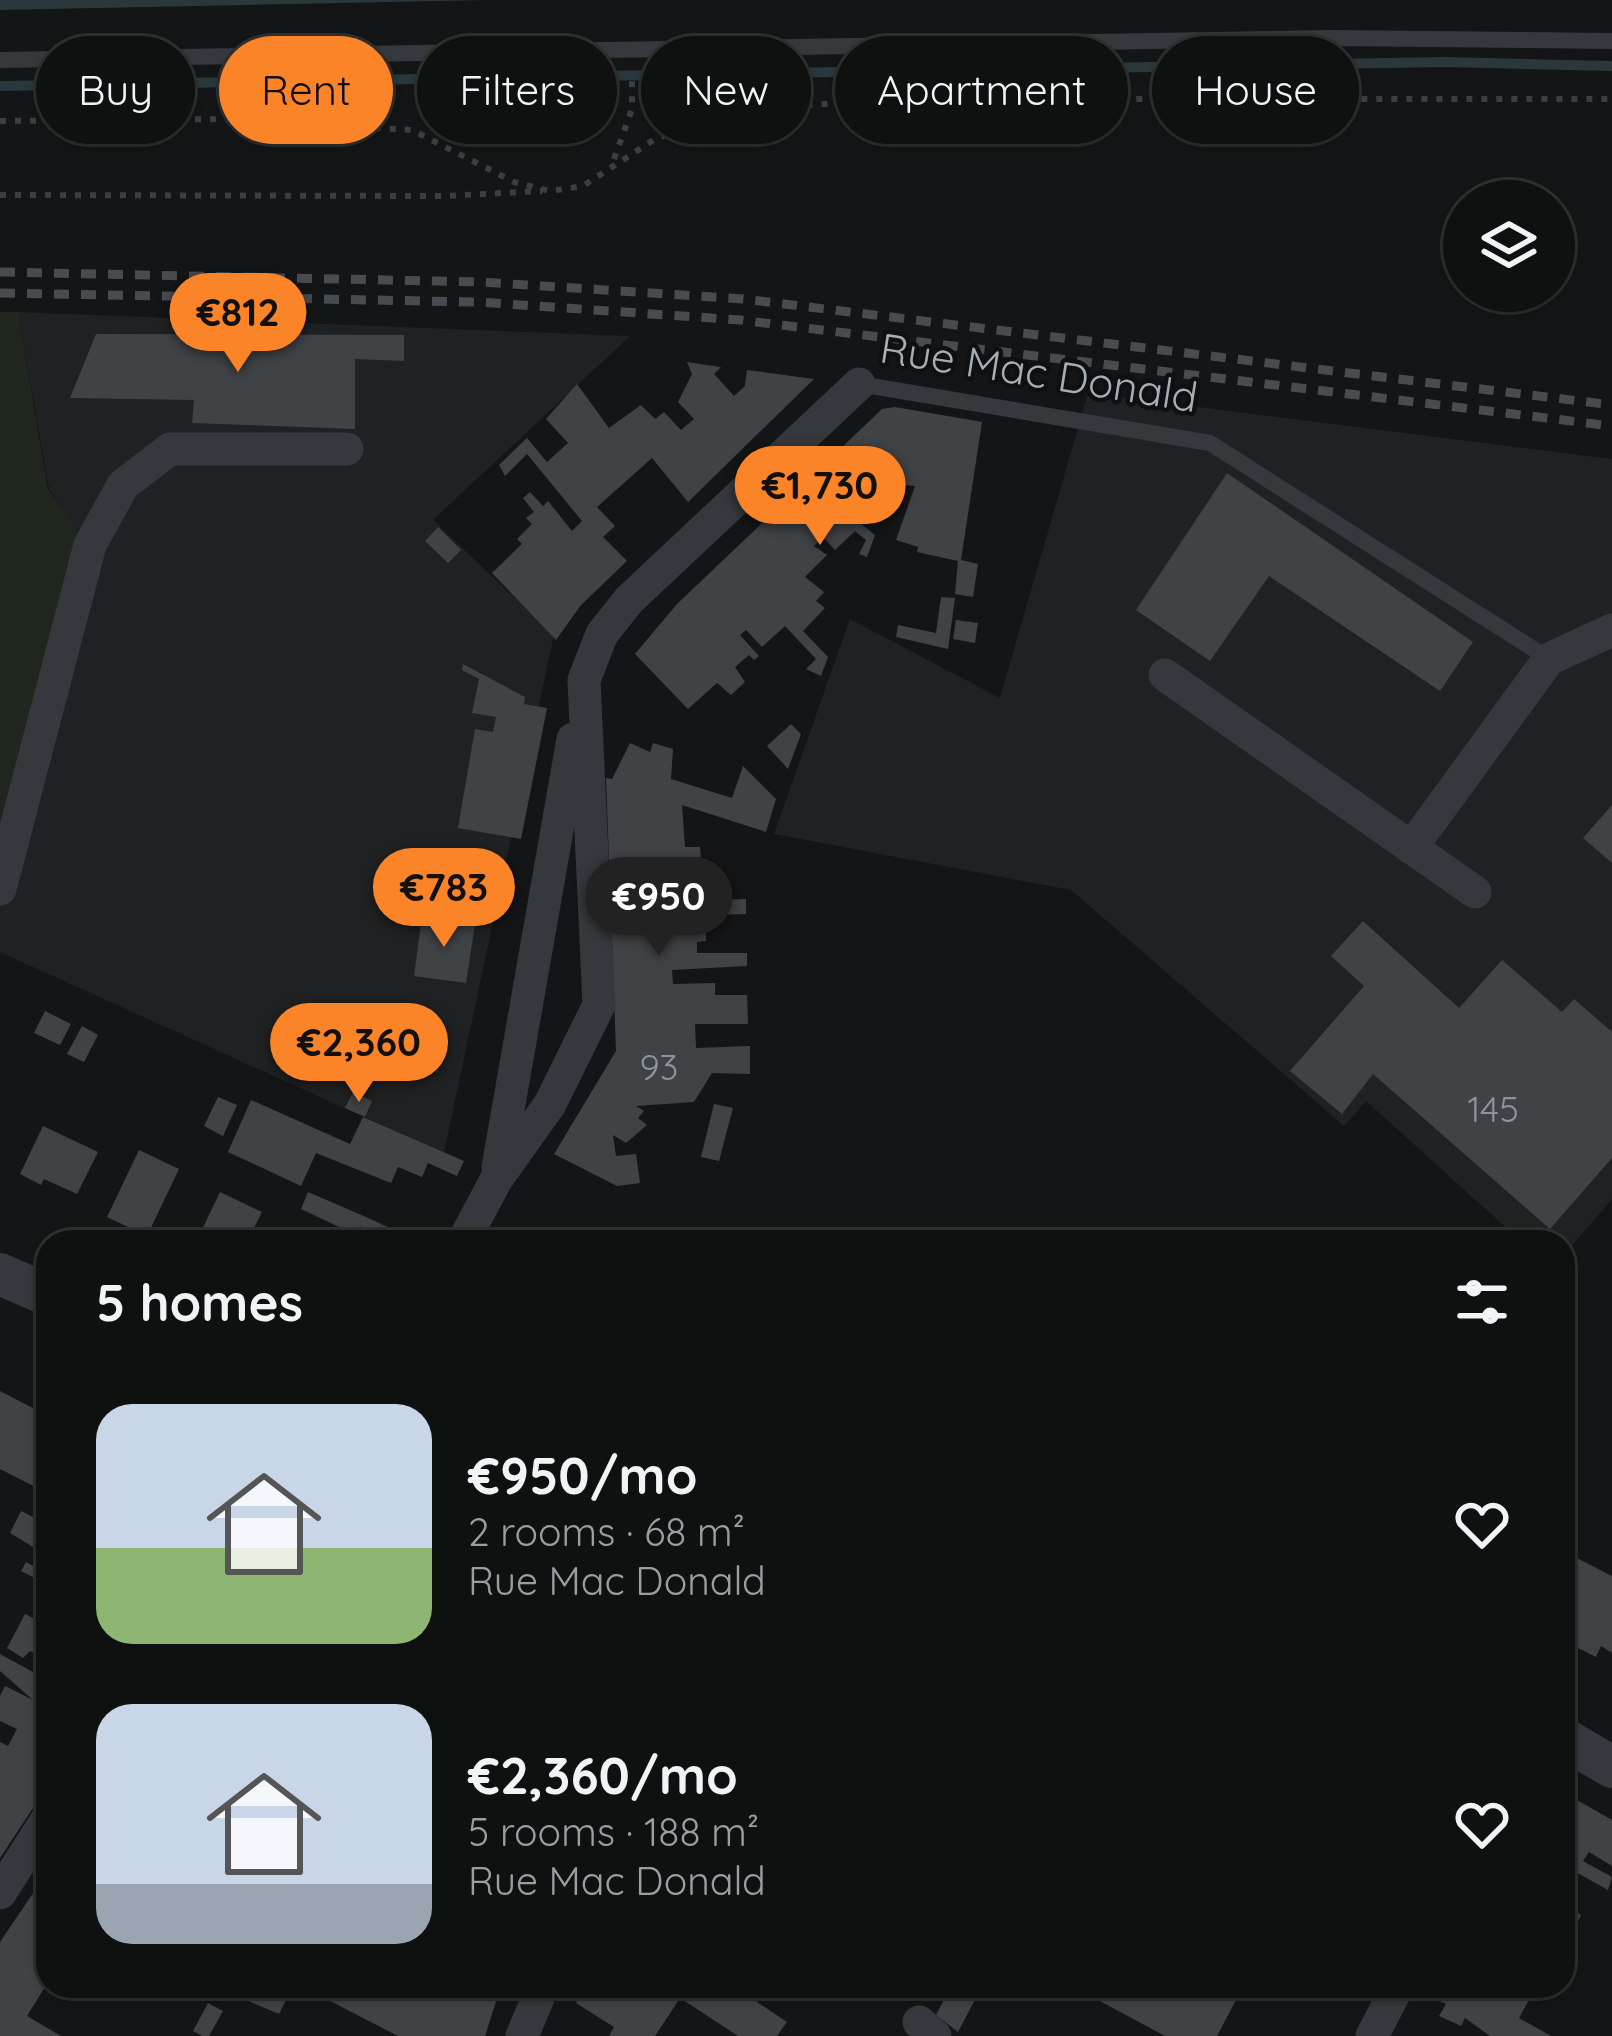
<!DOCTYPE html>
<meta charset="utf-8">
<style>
:root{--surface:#0f1010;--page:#1d1e1e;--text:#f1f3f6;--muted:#9b9d9f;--line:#2f3030;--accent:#fb8328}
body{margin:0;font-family:Quicksand,sans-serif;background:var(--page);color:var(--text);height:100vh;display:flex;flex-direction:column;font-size:45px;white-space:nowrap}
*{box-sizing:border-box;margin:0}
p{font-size:39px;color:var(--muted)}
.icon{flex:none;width:66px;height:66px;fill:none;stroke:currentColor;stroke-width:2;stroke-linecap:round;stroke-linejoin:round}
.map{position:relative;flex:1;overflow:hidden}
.side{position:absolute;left:36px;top:1230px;width:1539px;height:768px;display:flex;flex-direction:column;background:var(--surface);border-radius:36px;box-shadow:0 3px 9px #0004,0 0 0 3px var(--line)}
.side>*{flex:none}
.banner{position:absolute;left:36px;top:36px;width:1542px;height:108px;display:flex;gap:24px}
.controls{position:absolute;left:1443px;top:180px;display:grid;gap:24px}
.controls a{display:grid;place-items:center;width:132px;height:132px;border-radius:50%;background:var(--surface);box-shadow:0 3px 9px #0004,0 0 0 3px var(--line);font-size:60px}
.price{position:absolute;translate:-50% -102px;padding:0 27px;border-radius:42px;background:var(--accent);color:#111;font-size:39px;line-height:78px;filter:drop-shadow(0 3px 6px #0008)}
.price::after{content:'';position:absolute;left:50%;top:72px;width:36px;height:27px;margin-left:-18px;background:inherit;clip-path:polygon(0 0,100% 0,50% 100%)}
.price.current{background:#222;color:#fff}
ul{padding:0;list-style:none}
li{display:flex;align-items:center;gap:36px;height:300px;padding:0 60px}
li span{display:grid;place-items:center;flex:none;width:336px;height:240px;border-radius:36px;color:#555}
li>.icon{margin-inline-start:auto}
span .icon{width:144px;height:144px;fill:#fffc;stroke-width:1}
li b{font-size:51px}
h2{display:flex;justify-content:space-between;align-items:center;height:144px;padding:0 60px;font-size:51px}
.tag{padding:0 42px;border-radius:54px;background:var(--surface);box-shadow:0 3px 9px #0004,0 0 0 3px var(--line);font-size:42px;line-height:108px}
.tag.current{background:var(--accent);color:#111}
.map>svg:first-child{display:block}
</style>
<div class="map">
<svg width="1612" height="2036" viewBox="0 0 1612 2036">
<rect width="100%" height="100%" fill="#141516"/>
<!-- built -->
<path fill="#202123" d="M18,312l612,24 -197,184 121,115 -110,518 -444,-201v-69l90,-337 -41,-57z
M1088,393l524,66v740l-49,57v-14h-41l-156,-141 -22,25 -273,-236 -297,-56 76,-215 150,79z"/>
<!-- green -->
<path fill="#1f261e" d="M0,312h18l30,177 42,56 -90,344z"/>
<!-- water -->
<path fill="#2a373b" d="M0,0h486l-486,10z"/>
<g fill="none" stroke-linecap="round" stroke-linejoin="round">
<!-- stream -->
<path stroke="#2a373b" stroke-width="10" d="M0,86l1446,-24 166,4"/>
</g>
<!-- building -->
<path fill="#404346" d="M96,334l308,1v26l-49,-2v70l-163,-6 2,-23 -124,-2z
M687,362l34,5 -7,7 20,22 11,-10 2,-16 67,9 -126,123 -36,-44 -55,49 18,19 -12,11 24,24 -46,44 -25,35 -64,-67 30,-29 -5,-5 15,-15 -6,-6 8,-6 -11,-14 7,-6 13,14 5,-5 24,30 10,-10 -55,-67 -22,22 -6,-11 28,-27 20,24 21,-19 -22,-24 31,-35 32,44 32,-23 14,14 9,-7 17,18 13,-11 -16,-17 14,-28z
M895,407l87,15 -21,138 17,4 -5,33 -18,-3 3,-33 -41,-9 1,-5 -22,-7 19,-54 -19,-2 -5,12 -9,-7 -27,30 20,16 -8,22 -8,-3 7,-14 -11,-9 -20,19 -12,-13 -9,9 13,9 -22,22 19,15 -8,9 9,7 -22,23 25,26 -7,19 -15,-7 10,-10 -31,-33 -23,21 -16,-17 -6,5 19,21 -5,4 -5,-5 -14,12 10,15 -14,13 -14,-12 -29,26 -53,-55 42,-50 101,-96 104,-99z
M1227,473l246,169 -33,49 -171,-115 -59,85 -74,-51z
M438,527l23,23 -13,13 -23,-22z
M941,597l14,1 -7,51 -52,-12 2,-12 38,8z
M956,620l22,3 -3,20 -22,-4z
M463,664l62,33 -1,7 23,4 -26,131 -63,-11 17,-99 18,3 3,-15 -24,-4 7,-34 -17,-9z
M791,724l10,10 -13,35 -21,-23z
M630,743l20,9 3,-9 20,6 -2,30 61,19 11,-32 33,33 -10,33 -84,-27 3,42h15l1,10 -18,1 1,19h-17l1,24 78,-2v15l-58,2v11h18v14l-9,1v11h50v13l-75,4 1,14 42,-1v12h32l1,29h-53l1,24 54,-2v28l-38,-1 -18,29 -58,4 8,5 -6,7 9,7 -21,18 -13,-8 3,21 20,-2 4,29 -23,3 -63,-32 62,-103 -10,-273 6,1z
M1612,805v58l-29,-25z
M422,916l53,8 -9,59 -52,-7z
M1363,921l96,87 43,-48 60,52 12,-13 38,33v126l-62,71 -177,-155 -31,40 -52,-43 74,-85 -33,-30z
M45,1011l26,13 -11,21 -26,-12z
M82,1026l16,9 -14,27 -17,-8z
M353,1092l19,9 -7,16 -20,-9z
M218,1097l19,8 -14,31 -19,-10z
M251,1100l99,44 13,-27 101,44 -7,15 -29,-13 -6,14 -24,-10 -7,16 -75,-30 -15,33 -73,-34z
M714,1104l19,4 -14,53 -18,-4z
M43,1126l55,26 -21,42 -33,-15 -3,6 -21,-11z
M139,1150l40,19 -32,67 -40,-19z
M220,1192l42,20 -15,30h-51z
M308,1192l58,25 54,25h-60l-6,-4 8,-14 -8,10 -53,-25z
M0,1391l48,25v65l-5,10 -43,-22z
M36,1510l12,7v39l-38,-23 11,-22 12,6z
M1563,1539l13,6 -5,10 41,21v77l-11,-7 -5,11 -24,-12 -9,7z
M26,1562l22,12v211l-48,73v-116l8,4 9,-17 -17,-8v-25l5,-10 28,14 -33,-29v-17l33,18 8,-15 -11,-6 -7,7 -16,-10 18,-34 8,4 9,-19 -6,-2 7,-15 -22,-11z
M1563,1792l49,28v46l-23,-14 -6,9 29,16 -4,13 -34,-19 -5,9 -6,-3z
M48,1871v111l-21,34 34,20h-61v-94z
M1563,1886l15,8 -9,14 12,7 -4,8 -14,-8z
M253,1986h35l4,2 -13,26 -33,-14z
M301,1986l94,4 1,-4h105l-16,50h-87z
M588,1986h32l15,10 6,-10h126l-10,16 30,20 -10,14h-39l-58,-38 -25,38h-46l5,-9 -38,-24z
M951,1986l27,8 -20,38 -22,-17z
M1072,1986h143l22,12 -20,38h-52z
M1429,1986h129l-9,13 -10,-7 -3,7 -5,-3 -12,22 32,18h-61l-25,-18 -4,8 -22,-10 7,-12 -21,-10z
M208,2003l15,8 -14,25h-7l-9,-5z"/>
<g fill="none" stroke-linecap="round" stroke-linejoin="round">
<!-- path -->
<path stroke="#3b3f43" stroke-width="6" stroke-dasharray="6 9" stroke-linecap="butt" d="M0,121l231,-2 181,11 102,52 36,9 33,-5 72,-47 73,-27 155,-13h729
M614,159l18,-50v-36
M0,195l444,1 98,-5"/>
<!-- service -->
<path stroke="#35383c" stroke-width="16" d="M0,60l1332,-22 280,3
M859,384l351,59 339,216"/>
<!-- minor -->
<path stroke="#35383c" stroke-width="33" d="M1165,675l310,217
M1411,848l138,-189 63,-29
M0,889l90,-344 33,-60 47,-36h177
M498,1167l75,-428
M463,1242l33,-62 54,-76 49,-99 -15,-325 18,-46 27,-34 230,-216
M0,1893l48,-75
M919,2022l16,14
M522,2036l21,-50
M1372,2036l26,-50"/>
<!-- tertiary -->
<path stroke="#35383c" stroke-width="42" d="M0,1274l48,21
M1563,1738l49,29"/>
<!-- rail -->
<path stroke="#484c51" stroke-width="9" stroke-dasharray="15 12" stroke-linecap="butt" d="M0,272l480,10 263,17 869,106
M0,293l478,9 262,18 872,106"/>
</g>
<g text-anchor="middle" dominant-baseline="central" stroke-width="9" stroke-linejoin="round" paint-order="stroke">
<!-- number labels -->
<g font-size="36" fill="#8c949b">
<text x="659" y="1066">93</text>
<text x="1493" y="1108">145</text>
</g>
<!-- street labels -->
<g font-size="42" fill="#a5afb7" stroke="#0f1011">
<text transform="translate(1039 372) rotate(9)">Rue Mac Donald</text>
</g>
</g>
</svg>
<div class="controls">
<a><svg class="icon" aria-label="layers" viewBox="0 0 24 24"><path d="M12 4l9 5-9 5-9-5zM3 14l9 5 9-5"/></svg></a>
</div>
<b class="price" style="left:238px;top:375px">€812</b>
<b class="price" style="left:820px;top:548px">€1,730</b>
<b class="price" style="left:444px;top:950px">€783</b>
<b class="price current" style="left:659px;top:959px">€950</b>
<b class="price" style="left:359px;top:1105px">€2,360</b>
<div class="banner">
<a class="tag">Buy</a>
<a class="tag current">Rent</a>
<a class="tag">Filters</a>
<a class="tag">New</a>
<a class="tag">Apartment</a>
<a class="tag">House</a>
</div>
<section class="side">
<h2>5 homes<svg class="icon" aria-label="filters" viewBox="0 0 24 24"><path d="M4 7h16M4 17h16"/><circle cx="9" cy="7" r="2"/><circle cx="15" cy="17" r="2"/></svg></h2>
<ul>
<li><span style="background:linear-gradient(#c9d6e8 60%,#8fb573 0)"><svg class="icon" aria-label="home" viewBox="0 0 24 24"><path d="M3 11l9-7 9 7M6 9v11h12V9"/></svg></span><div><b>€950/mo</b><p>2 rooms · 68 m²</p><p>Rue Mac Donald</p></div><svg class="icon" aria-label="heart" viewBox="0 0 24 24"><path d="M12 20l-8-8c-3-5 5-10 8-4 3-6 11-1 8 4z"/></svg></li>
<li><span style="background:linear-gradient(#c9d6e8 75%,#9aa5b1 0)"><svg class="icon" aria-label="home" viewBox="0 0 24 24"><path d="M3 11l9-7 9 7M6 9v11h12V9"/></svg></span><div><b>€2,360/mo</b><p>5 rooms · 188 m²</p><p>Rue Mac Donald</p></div><svg class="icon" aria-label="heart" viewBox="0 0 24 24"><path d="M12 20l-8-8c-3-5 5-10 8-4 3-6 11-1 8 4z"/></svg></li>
</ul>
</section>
</div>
